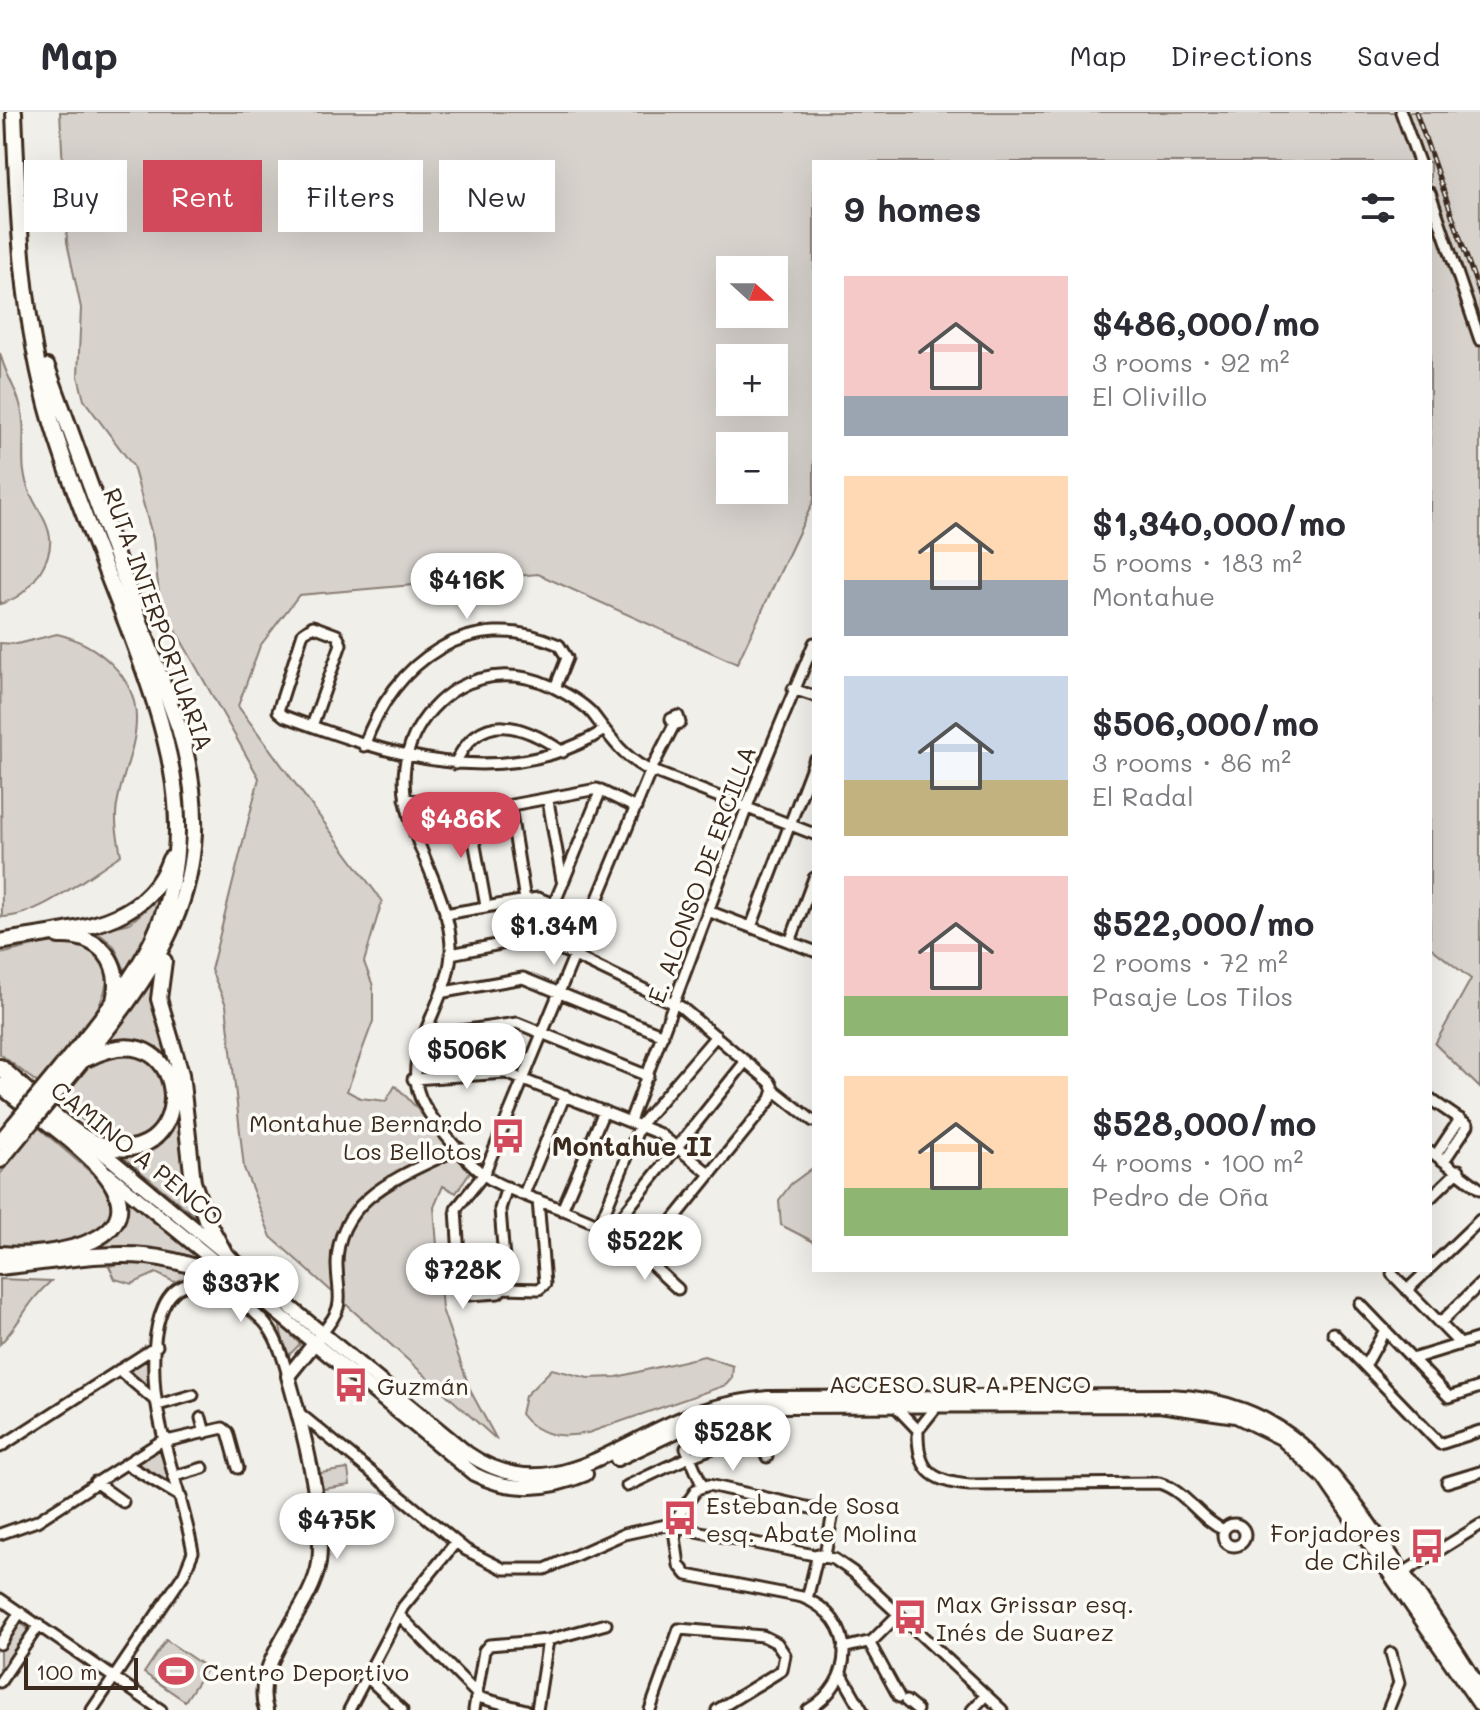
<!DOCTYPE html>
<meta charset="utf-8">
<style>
:root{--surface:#fff;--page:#f7f7f7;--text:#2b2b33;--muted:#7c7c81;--line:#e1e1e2;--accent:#d1495b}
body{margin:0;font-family:Mali,sans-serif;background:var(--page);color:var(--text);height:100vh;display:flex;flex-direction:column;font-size:30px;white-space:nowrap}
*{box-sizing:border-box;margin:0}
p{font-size:26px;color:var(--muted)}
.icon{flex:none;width:44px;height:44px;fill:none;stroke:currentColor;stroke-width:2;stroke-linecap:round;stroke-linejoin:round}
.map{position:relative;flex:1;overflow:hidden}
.panel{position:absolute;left:812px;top:48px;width:620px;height:1112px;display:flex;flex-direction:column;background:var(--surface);border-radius:0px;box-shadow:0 8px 32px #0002}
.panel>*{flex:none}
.top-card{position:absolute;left:24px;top:48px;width:668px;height:72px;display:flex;gap:16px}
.needle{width:52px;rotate:111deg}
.tools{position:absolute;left:716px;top:144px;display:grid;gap:16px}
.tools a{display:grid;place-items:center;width:72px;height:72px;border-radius:0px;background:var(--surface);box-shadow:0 8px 32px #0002;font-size:40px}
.scale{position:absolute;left:24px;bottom:20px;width:114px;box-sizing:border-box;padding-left:8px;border:4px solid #3b2a1e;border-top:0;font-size:22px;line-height:28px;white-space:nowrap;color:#3b2a1e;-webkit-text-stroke:6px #fdfcf7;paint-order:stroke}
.price{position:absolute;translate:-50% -68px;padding:0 18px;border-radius:28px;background:#fff;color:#222;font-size:26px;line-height:52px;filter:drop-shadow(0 2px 4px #0008)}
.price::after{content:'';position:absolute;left:50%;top:48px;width:24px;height:18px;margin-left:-12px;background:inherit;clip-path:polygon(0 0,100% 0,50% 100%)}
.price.on{background:var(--accent);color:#fff}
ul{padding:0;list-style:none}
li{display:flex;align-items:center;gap:24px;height:200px;padding:0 32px}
li span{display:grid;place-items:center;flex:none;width:224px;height:160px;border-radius:0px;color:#555}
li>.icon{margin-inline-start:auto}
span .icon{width:96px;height:96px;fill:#fffc;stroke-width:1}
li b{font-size:34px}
h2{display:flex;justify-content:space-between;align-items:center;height:96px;padding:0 32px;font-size:34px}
.tag{padding:0 28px;border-radius:0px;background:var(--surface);box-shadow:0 8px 32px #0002;font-size:28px;line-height:72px}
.tag.on{background:var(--accent);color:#fff}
header{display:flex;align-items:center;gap:48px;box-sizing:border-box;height:112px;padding:0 40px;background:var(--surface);border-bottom:2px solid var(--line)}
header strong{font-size:38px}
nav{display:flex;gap:44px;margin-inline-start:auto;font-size:28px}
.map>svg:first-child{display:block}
</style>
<header>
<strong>Map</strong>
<nav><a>Map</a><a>Directions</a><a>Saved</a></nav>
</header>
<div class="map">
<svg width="1480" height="1598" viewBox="0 0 1480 1598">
<rect width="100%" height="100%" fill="#f1efea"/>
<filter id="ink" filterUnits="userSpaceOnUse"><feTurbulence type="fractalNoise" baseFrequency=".0125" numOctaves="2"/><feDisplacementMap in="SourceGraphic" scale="16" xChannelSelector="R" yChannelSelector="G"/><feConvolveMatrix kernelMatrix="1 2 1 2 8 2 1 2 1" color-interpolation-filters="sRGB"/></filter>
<g filter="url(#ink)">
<!-- green -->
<path fill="#d7d2cc" stroke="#897e75" stroke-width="2" fill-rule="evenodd" d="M60,0h1420v976l-45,-44 36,-65 -41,-32v-785h-616v338l-77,164 -199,-90 -239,21 -39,51 -22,60 144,195 -18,61 9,24v35l-26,70 13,7 26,3 9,-15c7,3 65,72 76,84l-15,23 -13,-7 -9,21 8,102 29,83 26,48 -226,-203 -27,-69 -18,-163 -15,-35 48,-192 -99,-175 -7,-64 -20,-73 -49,-66 -6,-24 3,-68 -14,-66zM730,158h44v44h-44zM730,246h44v44h-44zM730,334h44v44h-44z
M0,241c4,18 15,34 20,51 7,23 1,46 4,68 6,43 46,56 14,103 -10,15 -20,24 -38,29z
M57,522c39,9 80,42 79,86 0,28 -15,57 -19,85 -3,17 1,33 4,50 -31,19 -82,62 -119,62l-2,-274 17,1z
M159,786l-11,35 -22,40 -12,-27 -18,-15 34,-8z
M59,828l26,3 23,22c3,47 -42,84 -69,119l-39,-30v-100z
M152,868l25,99c-17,-32 -36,-35 -69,-38z
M116,940l30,6 17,14 4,36c-5,7 -11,21 -18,26 -34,22 -64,-13 -89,-33l29,-37z
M180,995l7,77 9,33 -78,-64 52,-25z
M38,1015l64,55 11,28 -13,26 -45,9 -55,4v-75z
M814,1055v75l-33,-17 -2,-25 12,-16z
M118,1078l83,68 -1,1 -50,-11 -69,3 22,-7 12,-11z
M136,1148l51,6 23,13 -17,-4 -19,7 -18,-9 -24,11 -17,-5 -6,-13z
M0,1167l51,2c-25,22 -30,42 -51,63z
M279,1211l21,21 -13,13z
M150,1243v32l-3,3 -20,-22z
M704,1244l29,10 -1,12 -6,7 -138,48c-26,5 -50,4 -67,-19l4,-18 27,-27 36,9 29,-1z
M160,1334l6,1 7,43 -36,-22v-7z
M348,1357l2,16 -27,4 -3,-16z
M17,1509l15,10 -32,49v-33z
M166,1528l41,28 -22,33 -41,-28z"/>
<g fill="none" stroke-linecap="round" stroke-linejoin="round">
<!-- minor casing -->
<g stroke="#3b2a1e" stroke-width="15">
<path id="minor" d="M1401,0l18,50
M1430,81l50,147
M793,577l21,7
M312,614l29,-82 -4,-9 -24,-9 -10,7 -25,78 6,5c103,38 216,78 319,15
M364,634c29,-84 106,-141 195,-101l8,13 -12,30
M455,652c25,-55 68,-40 108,-12
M405,687l91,9 101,-19 39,19
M548,689l14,79
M468,695l18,99
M510,695l15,93
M555,790l46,-112
M708,799l106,40
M445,802l93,-16 54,21
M751,815l63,-166
M790,830l24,-64
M451,842l79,-16 11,2 140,67 89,75 4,8 39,31
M444,880l79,-14 140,57
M425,924l92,-13 131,53
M413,967l93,-6 154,61 50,40
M1430,987l38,26 -24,36
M630,1009l124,-333 60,-145
M1430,1039l50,38
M1436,1043l24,-36
M507,1075l-7,22 6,76 -8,8 -29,2 -8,-8 -5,-78 28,-35 167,-404 23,-45 6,-2 -2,-7 -7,3 3,6
M524,1082l41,-99
M1430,1086l29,-28
M562,1098l42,-99
M599,1114l41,-101 76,-89
M610,1119l136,-170
M642,1141l7,-3 122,-151 3,-9
M1430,1156l50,-48
M1392,1162l68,70
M504,1176l35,1 6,-5 -7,-84
M678,1177c-23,-20 -42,-42 -68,-58 -36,-21 -80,-30 -117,-50 -21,-12 -57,-55 -69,-76 -30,-52 30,-104 27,-160 -4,-72 -72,-135 -37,-209 9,-19 25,-37 44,-48 29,-16 63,-16 93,-2 14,7 35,18 44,31 15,20 27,38 50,51l169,66
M1407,1178l21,-20
M1360,1192l89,93 31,-10
M1440,1211l40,-39
M322,1221c25,-30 16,-33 15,-68 -1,-69 70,-91 122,-117
M1333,1221l107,111 40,-13
M1412,1247l68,-21
M1365,1254l20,-36
M119,1258l38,32
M158,1293l35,-10
M938,1293l-20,25c-1,38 11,52 52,55l189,-2c27,8 40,36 65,47
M895,1294l23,24
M299,1301l167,137 38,19h41l79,-35 42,-9 168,34 19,13 149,138
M201,1306l4,15
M167,1329l56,-13 5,4 10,36
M0,1335l157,-101
M686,1336l16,37
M126,1352l55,33
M175,1364l28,-8
M95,1370l28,20
M1447,1370l33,-10
M627,1374c33,-15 96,-50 132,-45l8,16
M1223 1423a11 11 0 1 1 22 0a11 11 0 1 1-22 0Z
M0,1422l37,-13 129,-83
M1403,1461l77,-48
M0,1487l161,111
M807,1487l11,-45
M399,1503l82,83 45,12
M869,1530l30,55
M0,1532l20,-32
M843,1536l29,-7 27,-27
M842,1563l20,35
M367,1565l35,33
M0,1570l39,-57
M906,1589l11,9
M92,1598l92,-136 9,-22c-10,-54 -32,-107 -38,-161 -5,-52 2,-139 75,-95 38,22 47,38 58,80
M349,1598l54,-103 53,-65
M474,1598l10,-59 5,-6 59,-5 58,-16
M537,1598l11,-70
M650,1598l29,-81 84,7 14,7 8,12 -3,15 -65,40
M808,1598c48,-28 50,-91 -6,-113l-115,-22 -8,-10 -6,-42 24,-34 12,-4 124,28 -8,42
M972,1598l14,-15
M1388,1598l11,-27 -8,-30"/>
</g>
<!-- major casing -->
<g stroke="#3b2a1e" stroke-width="18">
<path id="major" d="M89,1029l378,312c77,54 140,-3 211,-33 30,-13 58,-19 90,-22l401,-2c120,5 164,75 226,165 29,42 59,84 85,128
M108,1062l366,300c37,19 75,16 112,0
M617,1347l79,-37 71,-16 392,-1 77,11 45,22 43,40 156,227
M266,1598c-16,-47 46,-100 53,-147 6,-49 -17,-138 -31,-187l29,-36"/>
</g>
<!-- highway casing -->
<g stroke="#3b2a1e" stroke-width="20">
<path id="highway" d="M14,0c4,105 8,210 38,311 21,69 50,136 76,204 39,104 75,207 24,314 -25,51 -64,93 -99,137
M47,255l132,361c47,158 -22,242 -118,358
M59,824c40,-2 64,25 55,65
M0,830c64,-13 145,-11 170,-83
M164,849l-5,38 22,75 12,108 13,37 18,33
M0,955c23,19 66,63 91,74 110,45 107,-138 -3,-83
M0,973c32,27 71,52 99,82 67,74 -49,92 -99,87
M0,1030l14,-17
M0,1048l23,-28
M0,1155c105,-11 156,-30 253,27"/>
</g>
<!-- minor -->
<use href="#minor" stroke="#fdfcf7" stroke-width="9"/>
<!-- major -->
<use href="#major" stroke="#fdfcf7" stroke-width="12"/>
<!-- highway -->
<use href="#highway" stroke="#fdfcf7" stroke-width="14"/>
<!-- rail casing -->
<g stroke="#3b2a1e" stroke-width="5">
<path id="rail" d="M1416,0l64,183"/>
</g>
<!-- rail -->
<use href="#rail" stroke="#fdfcf7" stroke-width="2" stroke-dasharray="6" stroke-linecap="butt"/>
<!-- highway-bridge casing -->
<g stroke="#3b2a1e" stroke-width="20" stroke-linecap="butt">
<path id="highway-bridge" d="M14,1013l39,-47
M23,1020l38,-46"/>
</g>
<!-- highway-bridge -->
<use href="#highway-bridge" stroke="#fdfcf7" stroke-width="14"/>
</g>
</g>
<!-- icons -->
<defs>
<g id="bus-bare" transform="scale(2.76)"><path d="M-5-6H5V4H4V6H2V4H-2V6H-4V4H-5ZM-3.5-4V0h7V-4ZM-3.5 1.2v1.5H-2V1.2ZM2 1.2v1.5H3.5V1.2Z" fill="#d1495b" stroke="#fdfcf7" stroke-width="2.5" paint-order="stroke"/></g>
<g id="stadium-bare" transform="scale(2.76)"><path d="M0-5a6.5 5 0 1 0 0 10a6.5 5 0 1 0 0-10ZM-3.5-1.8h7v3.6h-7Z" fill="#d1495b" stroke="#fdfcf7" stroke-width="2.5" paint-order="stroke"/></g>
</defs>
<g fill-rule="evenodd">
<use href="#bus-bare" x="508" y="1024"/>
<use href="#bus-bare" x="351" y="1273"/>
<use href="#bus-bare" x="680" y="1406"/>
<use href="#bus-bare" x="1427" y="1434"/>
<use href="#bus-bare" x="910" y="1505"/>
<use href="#stadium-bare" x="176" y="1559"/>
</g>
<g text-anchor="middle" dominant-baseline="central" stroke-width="7" stroke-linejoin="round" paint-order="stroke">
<!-- street labels -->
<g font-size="24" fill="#3b2a1e" stroke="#fdfcf7">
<text transform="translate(159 507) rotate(70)">RUTA INTERPORTUARIA</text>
<text transform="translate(701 762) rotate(-70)">E. ALONSO DE ERCILLA</text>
<text transform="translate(138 1041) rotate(39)">CAMINO A PENCO</text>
<text x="960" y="1271">ACCESO SUR A PENCO</text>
</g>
<!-- poi labels -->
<g font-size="24" fill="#3b2a1e" stroke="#fdfcf7" text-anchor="start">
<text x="482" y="1010" text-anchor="end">Montahue Bernardo<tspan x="482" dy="28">Los Bellotos</tspan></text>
<text x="377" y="1273">Guzmán</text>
<text x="706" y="1392">Esteban de Sosa<tspan x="706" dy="28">esq. Abate Molina</tspan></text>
<text x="1401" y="1420" text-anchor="end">Forjadores<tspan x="1401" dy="28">de Chile</tspan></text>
<text x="936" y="1491">Max Grissar esq.<tspan x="936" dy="28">Inés de Suarez</tspan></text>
<text x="202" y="1559">Centro Deportivo</text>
</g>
<!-- neighbourhood labels -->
<g font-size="26" font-weight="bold" fill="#3b2a1e" stroke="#fdfcf7">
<text x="632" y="1034">Montahue II</text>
</g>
</g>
</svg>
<div class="tools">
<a><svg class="needle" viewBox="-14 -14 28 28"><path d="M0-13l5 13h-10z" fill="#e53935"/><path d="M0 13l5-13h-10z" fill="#7c7c81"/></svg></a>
<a>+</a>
<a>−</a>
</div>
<div class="scale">100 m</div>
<b class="price" style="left:467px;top:509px">$416K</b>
<b class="price on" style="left:461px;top:748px">$486K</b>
<b class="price" style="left:554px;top:855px">$1.34M</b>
<b class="price" style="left:467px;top:979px">$506K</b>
<b class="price" style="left:645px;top:1170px">$522K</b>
<b class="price" style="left:463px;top:1199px">$728K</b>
<b class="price" style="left:241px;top:1212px">$337K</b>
<b class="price" style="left:733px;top:1361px">$528K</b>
<b class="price" style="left:337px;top:1449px">$475K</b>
<div class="top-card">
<a class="tag">Buy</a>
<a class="tag on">Rent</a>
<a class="tag">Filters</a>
<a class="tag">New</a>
</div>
<section class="panel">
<h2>9 homes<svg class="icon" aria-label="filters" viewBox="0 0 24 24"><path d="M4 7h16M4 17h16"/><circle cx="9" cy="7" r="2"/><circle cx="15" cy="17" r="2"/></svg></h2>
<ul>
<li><span style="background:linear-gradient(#f6c9c9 75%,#9aa5b1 0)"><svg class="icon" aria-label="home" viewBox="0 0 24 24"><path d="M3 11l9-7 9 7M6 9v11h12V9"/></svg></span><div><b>$486,000/mo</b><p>3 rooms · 92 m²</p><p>El Olivillo</p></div></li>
<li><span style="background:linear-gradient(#ffd9b3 65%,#9aa5b1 0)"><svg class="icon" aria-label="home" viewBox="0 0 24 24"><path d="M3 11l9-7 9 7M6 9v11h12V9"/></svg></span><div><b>$1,340,000/mo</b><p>5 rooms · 183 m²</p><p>Montahue</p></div></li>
<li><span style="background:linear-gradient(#c9d6e8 65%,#c2b280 0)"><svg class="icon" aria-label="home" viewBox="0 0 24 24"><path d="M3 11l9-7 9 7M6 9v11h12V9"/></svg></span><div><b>$506,000/mo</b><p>3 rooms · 86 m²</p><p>El Radal</p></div></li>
<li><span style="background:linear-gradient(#f6c9c9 75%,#8fb573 0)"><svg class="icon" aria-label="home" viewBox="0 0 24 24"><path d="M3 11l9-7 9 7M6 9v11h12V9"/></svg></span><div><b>$522,000/mo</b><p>2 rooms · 72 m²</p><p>Pasaje Los Tilos</p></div></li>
<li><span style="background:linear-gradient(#ffd9b3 70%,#8fb573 0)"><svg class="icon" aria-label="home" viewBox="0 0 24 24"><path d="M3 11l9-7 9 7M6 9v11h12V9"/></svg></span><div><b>$528,000/mo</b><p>4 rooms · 100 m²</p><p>Pedro de Oña</p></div></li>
</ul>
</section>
</div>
